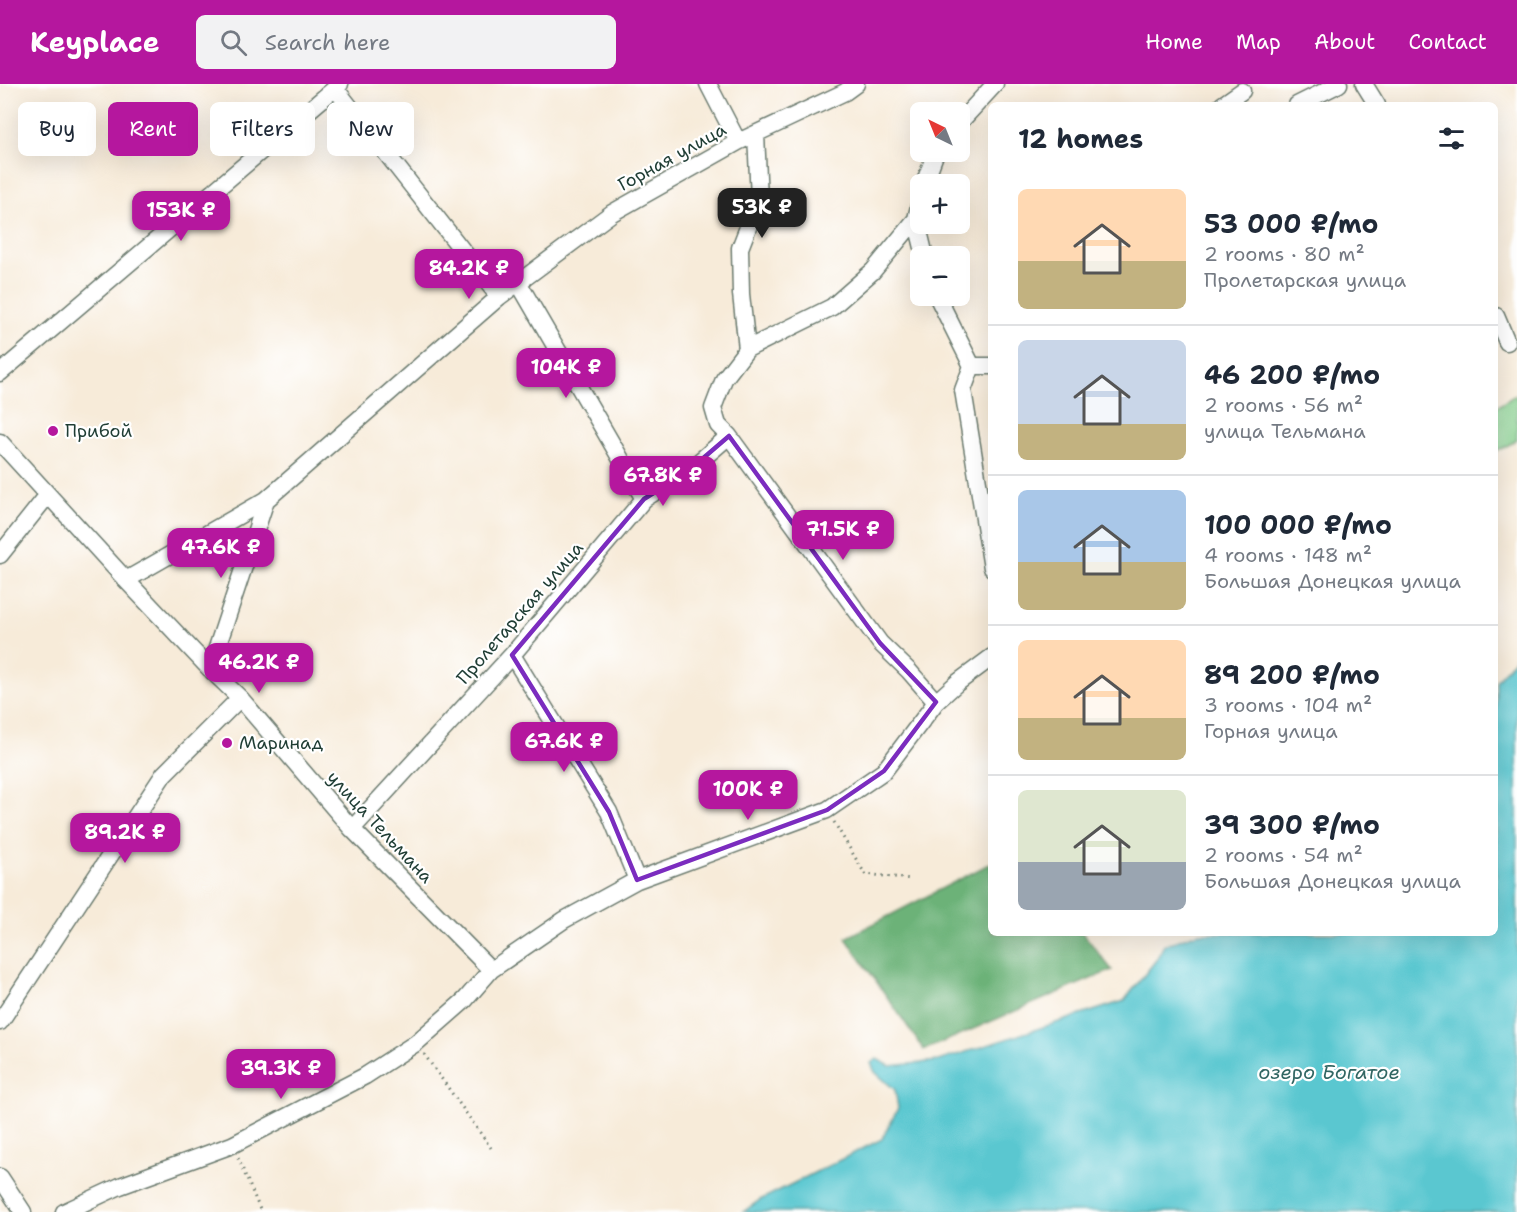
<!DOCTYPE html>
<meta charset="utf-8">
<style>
:root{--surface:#fff;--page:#f2f2f3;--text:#1f2937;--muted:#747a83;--line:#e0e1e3;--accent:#b5179e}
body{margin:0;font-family:"Shantell Sans",sans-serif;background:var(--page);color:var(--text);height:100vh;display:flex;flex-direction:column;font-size:22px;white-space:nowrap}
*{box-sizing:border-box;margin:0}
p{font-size:20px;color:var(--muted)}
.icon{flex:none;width:33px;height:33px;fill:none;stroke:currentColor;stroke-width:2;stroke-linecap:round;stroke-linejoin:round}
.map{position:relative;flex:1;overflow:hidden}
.side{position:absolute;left:988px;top:18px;width:510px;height:834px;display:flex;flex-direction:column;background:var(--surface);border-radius:9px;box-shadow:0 6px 24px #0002}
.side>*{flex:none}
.guide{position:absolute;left:18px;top:18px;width:570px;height:54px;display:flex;gap:12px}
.needle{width:39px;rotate:317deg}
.tools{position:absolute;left:910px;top:18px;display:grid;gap:12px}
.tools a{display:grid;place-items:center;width:60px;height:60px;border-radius:9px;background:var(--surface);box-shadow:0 6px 24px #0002;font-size:30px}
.price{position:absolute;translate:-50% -51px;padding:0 14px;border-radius:12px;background:var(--accent);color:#fff;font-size:20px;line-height:39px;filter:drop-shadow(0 2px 3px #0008)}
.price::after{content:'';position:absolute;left:50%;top:36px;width:18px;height:14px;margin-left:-9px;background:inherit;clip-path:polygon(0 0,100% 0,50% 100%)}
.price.current{background:#222;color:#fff}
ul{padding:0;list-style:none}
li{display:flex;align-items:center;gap:18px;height:150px;padding:0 30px}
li+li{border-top:2px solid var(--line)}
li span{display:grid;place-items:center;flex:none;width:168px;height:120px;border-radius:9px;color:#555}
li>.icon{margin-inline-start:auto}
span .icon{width:72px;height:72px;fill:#fffc;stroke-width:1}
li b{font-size:26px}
h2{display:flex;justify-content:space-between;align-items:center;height:72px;padding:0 30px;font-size:26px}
.pill{padding:0 21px;border-radius:9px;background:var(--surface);box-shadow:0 6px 24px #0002;font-size:21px;line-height:54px}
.pill.current{background:var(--accent);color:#fff}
header{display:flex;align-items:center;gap:36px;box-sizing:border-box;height:84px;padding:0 30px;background:var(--accent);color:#fff}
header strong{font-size:28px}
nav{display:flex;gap:33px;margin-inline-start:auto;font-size:21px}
.search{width:420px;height:54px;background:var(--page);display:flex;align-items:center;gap:15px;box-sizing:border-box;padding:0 21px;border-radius:9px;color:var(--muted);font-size:22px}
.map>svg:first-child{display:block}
</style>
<header>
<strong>Keyplace</strong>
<div class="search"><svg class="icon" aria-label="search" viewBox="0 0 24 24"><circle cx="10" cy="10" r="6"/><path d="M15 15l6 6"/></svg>Search here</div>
<nav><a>Home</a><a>Map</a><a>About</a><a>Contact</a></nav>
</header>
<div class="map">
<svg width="1517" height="1128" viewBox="0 0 1517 1128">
<rect width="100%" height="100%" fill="#fff"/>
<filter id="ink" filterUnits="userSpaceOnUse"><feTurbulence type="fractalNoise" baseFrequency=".0167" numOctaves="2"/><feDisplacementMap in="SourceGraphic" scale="12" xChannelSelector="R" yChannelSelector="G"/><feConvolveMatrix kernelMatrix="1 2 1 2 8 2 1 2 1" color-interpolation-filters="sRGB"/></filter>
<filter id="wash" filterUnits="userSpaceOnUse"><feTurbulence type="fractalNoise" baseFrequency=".008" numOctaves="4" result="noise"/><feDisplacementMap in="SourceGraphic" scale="24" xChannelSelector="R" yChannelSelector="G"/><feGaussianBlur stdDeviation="1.35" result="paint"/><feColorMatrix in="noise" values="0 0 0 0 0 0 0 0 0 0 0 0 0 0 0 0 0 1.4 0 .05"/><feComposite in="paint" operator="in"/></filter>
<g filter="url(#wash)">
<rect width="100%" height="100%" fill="#f7ebd9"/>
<!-- green -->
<path fill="#86d08d" stroke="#528660" stroke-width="1.5" d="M1517,310v46l-21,12v-45z"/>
<!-- forest -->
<path fill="#6cb278" stroke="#467856" stroke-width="1.5" d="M991,779l1,70h91l29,37 -188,80 -78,-112z"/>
<!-- water -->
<path fill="#5ac7d0" stroke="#3c8282" stroke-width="1.5" d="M1517,572v556h-774l17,-12 122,-61 16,-31 -3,-18 -20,-18 -4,-9 6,-4 13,7 48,-5 186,-60 32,-41 8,-15 34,-12h298v-252z"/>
</g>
<g filter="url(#ink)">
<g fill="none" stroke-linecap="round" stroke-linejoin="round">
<!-- minor casing -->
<g stroke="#6b7a6e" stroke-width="19">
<path id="minor" d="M708,0l30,58
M1364,0l13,21
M335,4l164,209
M1222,21l20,-14
M1297,21l42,-21
M960,38l35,-38
M924,100l12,-32
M916,135l9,37
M518,198l126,217
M937,212l35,70 -9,24 29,178
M1496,232l11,26
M747,265l-6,-55 -1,-46 19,-49 -3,-65
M972,282h20
M0,289l340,-289
M729,352l151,207 29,28 27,31
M0,358l126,138 84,89 30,29 112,131 139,141
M0,471l47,-59
M126,496l140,-80 233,-203 113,-84 126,-71 107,-50 11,-8
M512,571l97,157 28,68
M210,585l56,-169
M352,745l160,-174 132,-156 43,-27 42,-36 -11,-11 -5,-17 11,-29 23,-30 85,-42 41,-36 43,-52 5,-21
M0,938l164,-248 76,-76
M0,1093l23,35
M64,1128l56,-26 112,-41 133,-69 51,-33 49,-43 26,-30 73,-50 73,-40 190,-70 57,-39 52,-69 21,-19 35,-26"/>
</g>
<!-- path -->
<path stroke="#6b7a6e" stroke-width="3" stroke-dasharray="1.5 4.5" stroke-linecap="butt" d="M834,738l31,52 47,5
M424,970l67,94
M238,1074l23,54"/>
<!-- minor -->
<use href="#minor" stroke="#fff" stroke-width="16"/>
</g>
</g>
<!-- marked area -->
<path fill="none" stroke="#7b2cbf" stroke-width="4.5" stroke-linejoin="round" d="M729,352l151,207 56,59 -52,69 -57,39 -190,70 -28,-68 -97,-157 132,-156 43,-27z"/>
<!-- markers -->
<g fill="#b5179e" stroke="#fff" stroke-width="2">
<circle cx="53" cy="347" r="6"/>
<circle cx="227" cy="659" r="6"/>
</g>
<g text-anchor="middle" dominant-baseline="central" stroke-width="4.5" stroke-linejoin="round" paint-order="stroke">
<!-- street labels -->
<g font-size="18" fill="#1f3d34" stroke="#fff">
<text transform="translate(672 73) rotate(-29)">Горная улица</text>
<text transform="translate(520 529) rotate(-49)">Пролетарская улица</text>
<text transform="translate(380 743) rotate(47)">улица Тельмана</text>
</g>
<!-- poi labels -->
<g font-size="18" fill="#1f3d34" stroke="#fff" text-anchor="start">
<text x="65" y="347">Прибой</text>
<text x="239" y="659">Маринад</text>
</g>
<!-- water labels -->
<g font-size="20" font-style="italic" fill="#316663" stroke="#fff">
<text x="1329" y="988">озеро Богатое</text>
</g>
</g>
</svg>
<div class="tools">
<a><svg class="needle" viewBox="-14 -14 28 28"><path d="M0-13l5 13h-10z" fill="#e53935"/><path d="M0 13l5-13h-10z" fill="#747a83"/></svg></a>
<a>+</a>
<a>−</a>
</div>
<b class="price current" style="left:762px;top:155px">53K ₽</b>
<b class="price" style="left:181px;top:158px">153K ₽</b>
<b class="price" style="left:469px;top:216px">84.2K ₽</b>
<b class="price" style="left:566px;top:315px">104K ₽</b>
<b class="price" style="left:663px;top:423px">67.8K ₽</b>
<b class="price" style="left:843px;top:477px">71.5K ₽</b>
<b class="price" style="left:221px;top:495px">47.6K ₽</b>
<b class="price" style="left:259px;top:610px">46.2K ₽</b>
<b class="price" style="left:564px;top:689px">67.6K ₽</b>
<b class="price" style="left:748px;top:737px">100K ₽</b>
<b class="price" style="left:125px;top:780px">89.2K ₽</b>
<b class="price" style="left:281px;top:1016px">39.3K ₽</b>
<div class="guide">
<a class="pill">Buy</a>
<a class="pill current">Rent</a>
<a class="pill">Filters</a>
<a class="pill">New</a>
</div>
<section class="side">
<h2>12 homes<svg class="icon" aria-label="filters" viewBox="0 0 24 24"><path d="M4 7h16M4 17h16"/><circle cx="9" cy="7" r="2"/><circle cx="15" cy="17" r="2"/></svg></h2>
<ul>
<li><span style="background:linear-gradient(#ffd9b3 60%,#c2b280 0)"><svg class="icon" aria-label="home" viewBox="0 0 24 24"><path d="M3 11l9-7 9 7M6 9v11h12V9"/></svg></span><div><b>53 000 ₽/mo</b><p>2 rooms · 80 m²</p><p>Пролетарская улица</p></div></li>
<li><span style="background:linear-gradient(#c9d6e8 70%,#c2b280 0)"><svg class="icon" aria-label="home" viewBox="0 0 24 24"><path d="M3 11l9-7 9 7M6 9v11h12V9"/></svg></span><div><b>46 200 ₽/mo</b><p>2 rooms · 56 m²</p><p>улица Тельмана</p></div></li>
<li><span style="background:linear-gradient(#a9c7e8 60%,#c2b280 0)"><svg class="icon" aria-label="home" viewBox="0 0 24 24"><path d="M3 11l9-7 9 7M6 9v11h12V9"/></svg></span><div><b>100 000 ₽/mo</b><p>4 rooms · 148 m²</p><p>Большая Донецкая улица</p></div></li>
<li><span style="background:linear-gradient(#ffd9b3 65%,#c2b280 0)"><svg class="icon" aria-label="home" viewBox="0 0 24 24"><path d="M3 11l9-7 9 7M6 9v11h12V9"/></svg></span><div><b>89 200 ₽/mo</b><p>3 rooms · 104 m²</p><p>Горная улица</p></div></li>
<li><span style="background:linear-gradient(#dfe7d0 60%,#9aa5b1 0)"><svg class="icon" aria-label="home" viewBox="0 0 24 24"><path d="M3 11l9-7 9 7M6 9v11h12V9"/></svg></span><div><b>39 300 ₽/mo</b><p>2 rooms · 54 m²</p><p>Большая Донецкая улица</p></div></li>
</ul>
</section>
</div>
